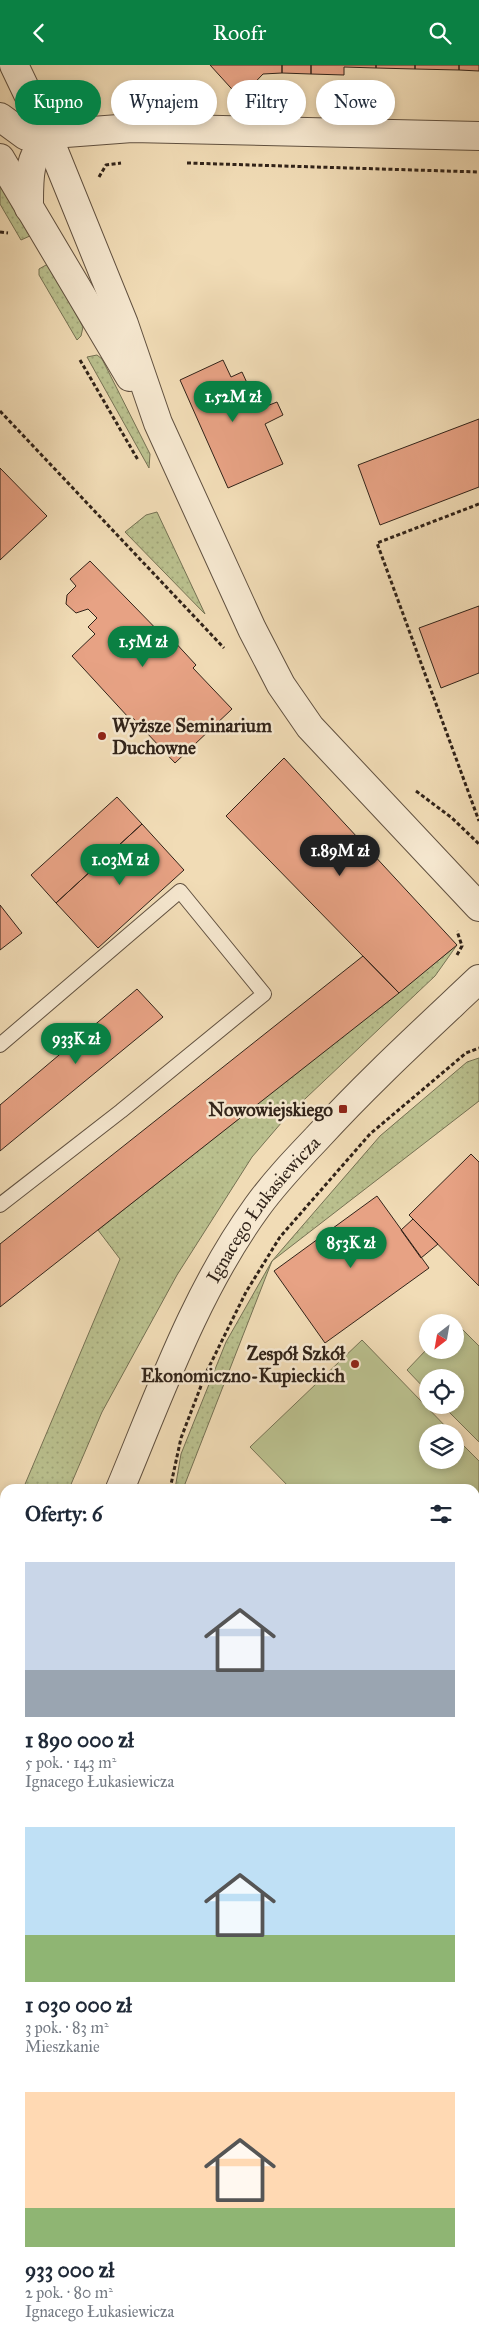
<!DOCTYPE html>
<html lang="pl">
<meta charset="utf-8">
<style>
:root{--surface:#fff;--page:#f2f2f3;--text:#1f2937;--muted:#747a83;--accent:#0b8043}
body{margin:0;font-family:"IM FELL Great Primer",serif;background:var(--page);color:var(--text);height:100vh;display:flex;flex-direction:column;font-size:19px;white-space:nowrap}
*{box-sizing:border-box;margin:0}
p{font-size:16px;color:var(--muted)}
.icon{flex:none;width:28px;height:28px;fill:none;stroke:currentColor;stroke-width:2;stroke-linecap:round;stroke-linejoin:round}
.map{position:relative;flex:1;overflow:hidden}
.panel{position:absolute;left:0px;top:1419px;width:480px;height:866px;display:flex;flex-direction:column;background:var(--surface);border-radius:15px 15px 0 0;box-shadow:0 2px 8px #0003}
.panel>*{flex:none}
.banner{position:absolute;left:15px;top:15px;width:450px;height:45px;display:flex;gap:10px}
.needle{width:32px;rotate:211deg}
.fabs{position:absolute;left:419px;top:1249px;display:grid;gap:10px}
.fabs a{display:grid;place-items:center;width:45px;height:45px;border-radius:50%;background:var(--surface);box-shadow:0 2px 8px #0003;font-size:25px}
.price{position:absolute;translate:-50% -42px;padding:0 11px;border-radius:18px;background:var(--accent);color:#fff;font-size:16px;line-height:32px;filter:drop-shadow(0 1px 2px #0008)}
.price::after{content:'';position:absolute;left:50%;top:30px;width:15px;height:11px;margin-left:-8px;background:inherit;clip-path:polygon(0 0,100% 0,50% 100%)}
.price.selected{background:#222;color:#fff}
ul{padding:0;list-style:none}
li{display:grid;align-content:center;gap:10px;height:265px;padding:0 25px}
li span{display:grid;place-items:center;height:155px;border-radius:0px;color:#555}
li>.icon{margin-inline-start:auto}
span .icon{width:90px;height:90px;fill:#fffc;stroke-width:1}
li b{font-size:21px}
h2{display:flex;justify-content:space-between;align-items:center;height:60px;padding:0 25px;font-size:21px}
.pill{padding:0 18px;border-radius:22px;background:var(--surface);box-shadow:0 2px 8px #0003;font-size:18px;line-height:45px}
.pill.selected{background:var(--accent);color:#fff}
header{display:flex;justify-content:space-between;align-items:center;height:65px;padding:0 25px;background:var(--accent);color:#fff;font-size:22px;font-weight:600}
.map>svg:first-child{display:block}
</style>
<header><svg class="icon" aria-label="back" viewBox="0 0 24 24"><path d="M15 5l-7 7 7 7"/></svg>Roofr<svg class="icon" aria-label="search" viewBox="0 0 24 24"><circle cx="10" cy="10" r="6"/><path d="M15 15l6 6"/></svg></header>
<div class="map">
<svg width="479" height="2284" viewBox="0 0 479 2284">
<defs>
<pattern id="grass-dots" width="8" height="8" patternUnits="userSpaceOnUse" patternTransform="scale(1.25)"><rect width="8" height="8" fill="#bac08e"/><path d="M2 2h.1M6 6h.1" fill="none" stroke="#a0a57a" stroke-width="1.8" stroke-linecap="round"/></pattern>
</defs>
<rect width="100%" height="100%" fill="#f1dcb6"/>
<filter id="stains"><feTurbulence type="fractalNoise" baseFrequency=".004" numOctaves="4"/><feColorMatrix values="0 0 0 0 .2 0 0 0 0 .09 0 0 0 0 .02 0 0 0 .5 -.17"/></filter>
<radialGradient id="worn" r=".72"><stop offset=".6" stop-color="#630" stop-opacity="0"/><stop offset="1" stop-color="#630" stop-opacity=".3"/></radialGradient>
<!-- grass -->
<path fill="url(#grass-dots)" stroke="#767254" d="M0,115l32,55 -11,5 -21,-36z
M46,200l4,1 33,61 -2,9 -4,4 -38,-65v-6z
M97,290l5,4 48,95 -1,14 -62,-111z
M157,447l48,102 -80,-82 21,-17z
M457,880l-22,31 -147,139 -36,42 -75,118 -75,137 -33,77h-46l97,-230 -22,-29z
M479,993v43l-207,160 -89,228h-8l6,-35 45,-112 46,-81 108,-125 87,-74z
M5,1465v93l-5,10v-91z
M5,1756v74l-5,-5v-63z"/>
<!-- garden -->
<path fill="#bac08e" stroke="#767254" d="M455,1257l24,24v96l-37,-37h13v-28h-27l-1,14 -20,-21 20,-21 28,1z
M362,1275l89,92 -23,1v27h27v-23l24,24v90l-4,3v-65h-184l-41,-42z
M479,1605v136l-4,-4v-128z"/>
<!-- building -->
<path fill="#e7a284" stroke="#312319" d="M210,0h72v8l-19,1 -23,24z
M282,0h29v9l-29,-1z
M311,0h65v3l-32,-1v8l-33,-1z
M376,0h39v4l-39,-1z
M415,0h44v5l-44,-1z
M459,0h20v6l-20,-1z
M223,295l8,17 11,-5 17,37 18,-7 6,13 -18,9 18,40 -55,24 -48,-108z
M479,354v68l-99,38 -22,-60z
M0,403l47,48 -47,44z
M90,496l79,81 3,-3 24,26 -3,3 39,41 -57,54 -44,-47 -2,2 -57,-62 23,-22 -7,-7 9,-9 -9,-9 -12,4 -10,-9 1,-9 9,-9 -6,-7z
M479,541v67l-38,15 -22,-60z
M284,693l173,187 -58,48 -173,-177z
M117,732l25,27 -86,79 -25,-28z
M142,759l42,46 -86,78 -42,-45z
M0,840l22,28 -22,17z
M363,891l36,37 -399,314v-63z
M137,924l26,28 -163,134v-46z
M471,1089l8,8v124l-70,-71z
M377,1131l52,72 -104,75 -51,-72z
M413,1154l25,25 -17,14 -20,-28z
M475,1770l4,4v198l-4,4z
M479,2023v97l-4,-4v-89z
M152,2280h245l-4,4h-237z"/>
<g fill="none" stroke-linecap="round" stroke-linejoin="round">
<!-- service casing -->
<g stroke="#615140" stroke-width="16">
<path id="service" d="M0,980l180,-154 84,103 -143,117 -121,94
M0,1867l5,5"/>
</g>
<!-- minor casing -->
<g stroke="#615140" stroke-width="30">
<path id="minor" d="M0,52l26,19 106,-8 347,8
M29,143c0,-33 -1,-46 18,-74"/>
</g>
<!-- tertiary casing -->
<g stroke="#615140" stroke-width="30">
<g id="tertiary">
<path d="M14,0l33,69 77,190 34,99 94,206 29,56 29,42 169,180"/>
<path d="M0,93l130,219"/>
<path id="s1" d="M120,1424c40,-96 76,-198 137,-282 18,-25 39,-47 60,-69 51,-56 107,-107 162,-159"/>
<path d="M0,1671l5,-8"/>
</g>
</g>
<!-- path -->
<path stroke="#312319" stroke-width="3" stroke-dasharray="4 2.5" stroke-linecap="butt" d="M187,98l292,9
M99,112l7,-12 15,-2
M0,167l8,1
M80,295l58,100
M0,346l224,237
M479,439l-102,39 102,278
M416,726l36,27 27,26
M457,890l5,-9 -5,-15
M170,1424l11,-51 25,-65 40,-81 34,-55 90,-103 96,-81 13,-5
M0,1733l5,-6"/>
<!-- service -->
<use href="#service" stroke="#f6e8d0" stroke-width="14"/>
<!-- minor -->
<use href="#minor" stroke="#f6e8d0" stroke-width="28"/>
<!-- tertiary -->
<use href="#tertiary" stroke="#f6e8d0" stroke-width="28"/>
</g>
<!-- markers -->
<g fill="#8f2418" stroke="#f6e8d0" stroke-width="2">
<circle cx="102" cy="671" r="5"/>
<rect x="338" y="1039" width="10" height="10" rx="2.5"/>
<circle cx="355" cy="1299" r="5"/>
</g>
<g text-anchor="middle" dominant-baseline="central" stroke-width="5" stroke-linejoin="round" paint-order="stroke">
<!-- poi labels -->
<g font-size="19" font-weight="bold" fill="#312319" stroke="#f6e8d0" text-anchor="end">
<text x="112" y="660" text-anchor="start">Wyższe Seminarium<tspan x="112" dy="22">Duchowne</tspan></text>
<text x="333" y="1044">Nowowiejskiego</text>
<text x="345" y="1288">Zespół Szkół<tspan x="345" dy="22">Ekonomiczno-Kupieckich</tspan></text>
</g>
<!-- street labels -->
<g font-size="19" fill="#312319" stroke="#f6e8d0">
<text stroke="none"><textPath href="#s1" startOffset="316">Ignacego Łukasiewicza</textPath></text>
</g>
</g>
<rect width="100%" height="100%" filter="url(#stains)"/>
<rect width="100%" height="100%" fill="url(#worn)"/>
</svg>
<div class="fabs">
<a><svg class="needle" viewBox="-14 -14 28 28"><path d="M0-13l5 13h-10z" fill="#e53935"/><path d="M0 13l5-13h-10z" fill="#747a83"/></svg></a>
<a><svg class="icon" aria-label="locate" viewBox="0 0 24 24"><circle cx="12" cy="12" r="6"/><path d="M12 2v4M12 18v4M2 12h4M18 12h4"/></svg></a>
<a><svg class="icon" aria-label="layers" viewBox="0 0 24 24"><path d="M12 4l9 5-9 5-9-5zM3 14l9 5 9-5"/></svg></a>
</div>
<b class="price" style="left:233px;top:358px">1.52M zł</b>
<b class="price" style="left:143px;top:603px">1.5M zł</b>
<b class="price selected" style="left:340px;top:812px">1.89M zł</b>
<b class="price" style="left:120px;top:821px">1.03M zł</b>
<b class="price" style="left:76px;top:1000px">933K zł</b>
<b class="price" style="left:351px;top:1204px">853K zł</b>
<div class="banner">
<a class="pill selected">Kupno</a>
<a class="pill">Wynajem</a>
<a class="pill">Filtry</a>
<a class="pill">Nowe</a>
</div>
<section class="panel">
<h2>Oferty: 6<svg class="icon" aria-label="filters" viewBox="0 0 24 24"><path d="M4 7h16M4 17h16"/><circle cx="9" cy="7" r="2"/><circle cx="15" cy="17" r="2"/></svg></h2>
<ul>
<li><span style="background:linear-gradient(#c9d6e8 70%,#9aa5b1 0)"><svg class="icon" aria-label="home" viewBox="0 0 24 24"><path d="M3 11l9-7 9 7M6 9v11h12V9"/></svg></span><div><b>1 890 000 zł</b><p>5 pok. · 143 m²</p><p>Ignacego Łukasiewicza</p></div></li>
<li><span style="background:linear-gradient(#bfe0f5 70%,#8fb573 0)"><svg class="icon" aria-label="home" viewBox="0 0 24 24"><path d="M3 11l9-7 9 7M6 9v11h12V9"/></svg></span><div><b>1 030 000 zł</b><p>3 pok. · 83 m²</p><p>Mieszkanie</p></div></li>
<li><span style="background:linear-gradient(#ffd9b3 75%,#8fb573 0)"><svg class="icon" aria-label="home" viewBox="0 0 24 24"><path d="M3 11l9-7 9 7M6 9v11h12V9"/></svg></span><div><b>933 000 zł</b><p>2 pok. · 80 m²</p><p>Ignacego Łukasiewicza</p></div></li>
</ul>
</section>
</div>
